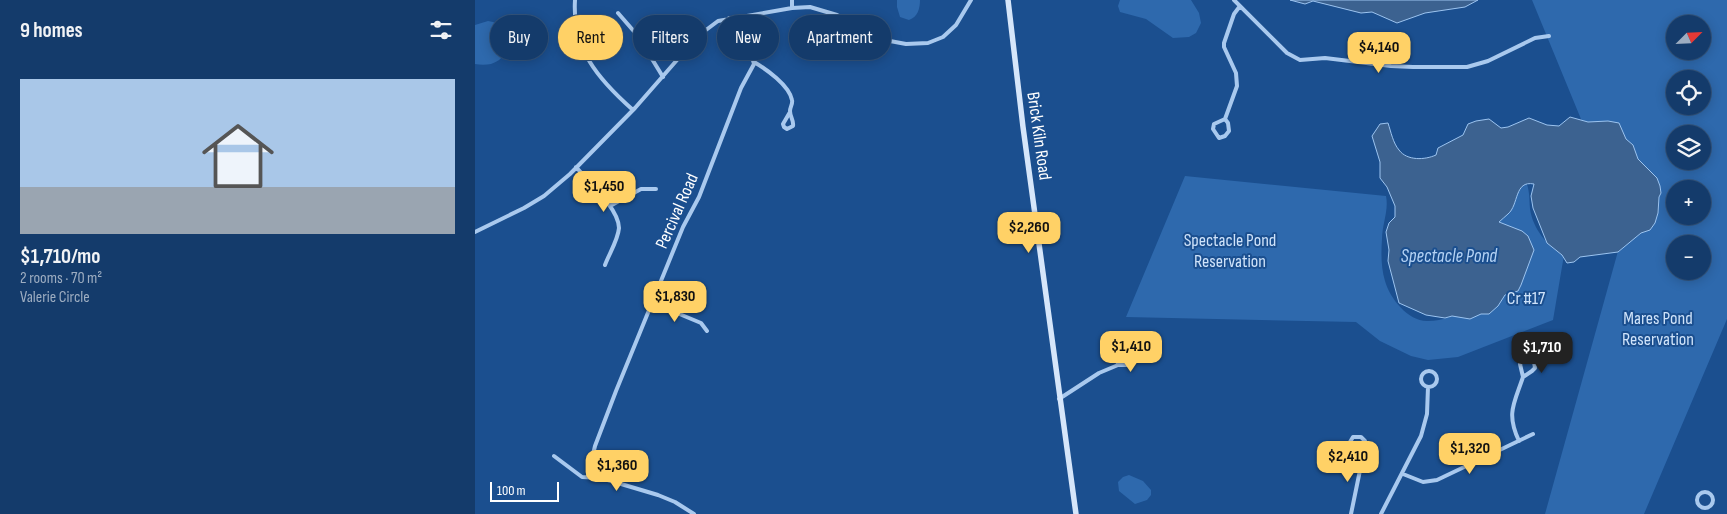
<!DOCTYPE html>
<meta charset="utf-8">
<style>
:root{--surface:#143b6b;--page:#1d4271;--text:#f1f3f6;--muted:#9dadc1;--line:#33557e;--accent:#ffd166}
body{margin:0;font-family:"Sofia Sans Condensed",sans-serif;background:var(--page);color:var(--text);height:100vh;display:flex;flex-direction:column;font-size:19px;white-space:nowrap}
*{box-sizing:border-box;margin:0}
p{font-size:16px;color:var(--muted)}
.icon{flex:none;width:28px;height:28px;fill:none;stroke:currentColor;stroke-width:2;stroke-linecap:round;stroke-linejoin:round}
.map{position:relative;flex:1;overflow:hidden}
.details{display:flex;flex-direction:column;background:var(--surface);width:475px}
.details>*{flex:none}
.hud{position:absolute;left:15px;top:15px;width:475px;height:45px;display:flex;gap:10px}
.needle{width:32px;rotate:66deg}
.buttons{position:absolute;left:1191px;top:15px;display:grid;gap:10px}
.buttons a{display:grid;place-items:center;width:45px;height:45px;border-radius:50%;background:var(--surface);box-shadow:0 2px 12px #0003,0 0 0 1px var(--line);font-size:25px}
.scale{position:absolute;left:15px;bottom:12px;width:69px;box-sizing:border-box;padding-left:5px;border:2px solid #fff;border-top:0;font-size:14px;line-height:18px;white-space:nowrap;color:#fff;-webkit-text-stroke:4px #1b4f8f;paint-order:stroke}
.price{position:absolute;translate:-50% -42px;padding:0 11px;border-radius:10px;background:var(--accent);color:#111;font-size:16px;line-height:32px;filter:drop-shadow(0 1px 2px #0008)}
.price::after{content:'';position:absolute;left:50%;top:30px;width:15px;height:11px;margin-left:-8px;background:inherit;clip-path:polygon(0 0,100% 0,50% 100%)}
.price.active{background:#222;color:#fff}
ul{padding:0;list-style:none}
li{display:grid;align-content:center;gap:10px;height:265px;padding:0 20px}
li+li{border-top:1px solid var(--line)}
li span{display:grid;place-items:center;height:155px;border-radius:0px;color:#555}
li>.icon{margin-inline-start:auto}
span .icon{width:90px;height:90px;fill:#fffc;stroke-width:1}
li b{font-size:21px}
h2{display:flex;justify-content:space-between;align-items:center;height:60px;padding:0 20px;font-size:21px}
.pill{padding:0 18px;border-radius:22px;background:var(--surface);box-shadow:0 2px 12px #0003,0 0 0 1px var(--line);font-size:18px;line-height:45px}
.pill.active{background:var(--accent);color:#111}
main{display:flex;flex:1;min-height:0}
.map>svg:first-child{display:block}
</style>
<main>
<section class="details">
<h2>9 homes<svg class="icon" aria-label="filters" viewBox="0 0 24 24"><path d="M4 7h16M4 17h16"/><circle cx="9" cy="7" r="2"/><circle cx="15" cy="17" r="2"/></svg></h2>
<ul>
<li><span style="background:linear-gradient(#a9c7e8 70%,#9aa5b1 0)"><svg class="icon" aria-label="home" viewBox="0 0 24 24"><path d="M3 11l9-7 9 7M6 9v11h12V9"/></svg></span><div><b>$1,710/mo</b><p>2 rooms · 70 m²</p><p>Valerie Circle</p></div></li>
</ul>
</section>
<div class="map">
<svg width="1252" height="514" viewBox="0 0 1252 514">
<rect width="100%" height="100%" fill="#1b4f8f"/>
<!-- green -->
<path fill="#2e69ad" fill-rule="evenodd" d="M422,0h23c0,8 -2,17 -11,20l-9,-3 -3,-10z
M645,0h71l8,13 2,10 -5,10 -7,4 -16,1 -27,-19 -26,-7 -2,-6z
M1057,0h195v319l-83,195h-99l80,-288zM1200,24h28v27h-28zM1200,79h28v27h-28zM1200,134h28v27h-28zM1200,189h28v27h-28zM1200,244h28v27h-28z
M13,21c28,3 27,35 3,43 -5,1 -11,1 -16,0v-39z
M710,176l201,20c3,14 -4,29 -4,43 -1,14 -1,29 3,42 5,18 24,41 43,40 15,0 28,-6 41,-12l21,-86 35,-44c5,11 4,19 5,30 3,20 17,37 34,46l-11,65 -95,37 -30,3 -17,-4 -31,-15 -24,-19 -230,-5z
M654,475l14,6 8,9v5l-4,5 -12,4 -16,-13 -1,-9 5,-5z"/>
<!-- water -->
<path fill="#3c6290" stroke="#9cc4f0" d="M815,0h188l-13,7 -40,6 -28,10 -25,-11 -11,1 -48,-12 -8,3z
M1095,117l18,5 20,-1 11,2 7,16 7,6 5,14 19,19 3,8 1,7 -2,4 -1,16 -3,10 -5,7 -9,3 -23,19 -38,5 -6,5 -7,1 -5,-8 -15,-12 -14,-35 -2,-12 3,-12c-20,-4 -15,21 -26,30 -3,3 -6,5 -9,8l23,9 6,5 6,14 -13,35 -3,6 -13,4 -7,11 -9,8h-8l-11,5 -18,-3 -7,2 -19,-3 -27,-12 -11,-42 1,-11 -3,-18 3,-9 6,-6v-11l-8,-19 -7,-9v-16l-8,-26 8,-12 8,-1c3,9 5,20 11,27 8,11 26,10 37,5l2,-7 25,-13 5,-11 8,-3 13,-2 12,9 7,-1 21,-9 18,7 12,1z"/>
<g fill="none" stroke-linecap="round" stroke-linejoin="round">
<!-- minor -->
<path stroke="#a9c9ee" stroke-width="4" d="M100,0c-3,49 23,79 58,110
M317,0v8
M759,0l53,53 13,7 25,-2 66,8 22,1h54l21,-6 47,-23 14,-2
M143,13l20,23 25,41
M279,62c12,7 35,23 38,38 1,4 -2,7 -2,11 0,6 4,9 3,15l-6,3 -3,-2 -1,-3 7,-12
M750,119l-11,5 -1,5 6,9 6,-2 4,-5 -1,-8 -3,-4 12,-33 -1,-13 -12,-26v-4l10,-29 6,-8
M101,167c13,15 43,42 43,61 -1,12 -10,26 -14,37
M135,206l31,-17h15
M0,232l49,-24 20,-12 26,-22 65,-66 63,-72 20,-15 74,-13 18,-1 27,8 53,26 16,3 22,-1 15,-6 13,-12 15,-25
M178,303l48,20 6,8
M946 379a8 8 0 1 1 16 0a8 8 0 1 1-16 0Z
M584,399l40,-26 19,-8h8l5,-5 -1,-8 -6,-3 -6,3 -1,5 1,8
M1044,441c-13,-28 -5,-37 4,-64l9,-6 3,-3 -1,-6 -4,-3 -7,1 -3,4 3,13
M79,456l28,21 19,1 57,17 17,7 19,12
M928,474l20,8 14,-2 96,-46
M113,476l7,-30 21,-55 67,-164 16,-30 42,-109 13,-24 -4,-14 -16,-20 -5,-12
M1222 500a8 8 0 1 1 16 0a8 8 0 1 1-16 0Z
M876,514l14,-68v-5l-4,-4h-8l-3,5c-2,8 6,10 13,13
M906,514l40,-78 6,-22 1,-27"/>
<!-- secondary -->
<path stroke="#d6e6fa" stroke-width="5.5" d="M533,0l15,127 53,387"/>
</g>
<g text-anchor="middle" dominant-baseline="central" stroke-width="4" stroke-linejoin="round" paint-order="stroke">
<!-- street labels -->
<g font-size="18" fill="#fff" stroke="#1b4f8f">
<text transform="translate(564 136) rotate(82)">Brick Kiln Road</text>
<text transform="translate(202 211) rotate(-66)">Percival Road</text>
</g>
<!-- park labels -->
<g font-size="18" fill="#cfe3fa" stroke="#1b4f8f">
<text x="755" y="240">Spectacle Pond<tspan x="755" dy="21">Reservation</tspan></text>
<text x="1051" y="298">Cr #17</text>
<text x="1183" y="318">Mares Pond<tspan x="1183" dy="21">Reservation</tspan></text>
</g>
<!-- water labels -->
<g font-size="19" font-style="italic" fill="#b5d3f5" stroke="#1b4f8f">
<text x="974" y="256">Spectacle Pond</text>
</g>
</g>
</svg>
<div class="buttons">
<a><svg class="needle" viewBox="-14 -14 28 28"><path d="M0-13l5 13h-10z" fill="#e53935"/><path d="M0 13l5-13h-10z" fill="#9dadc1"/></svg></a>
<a><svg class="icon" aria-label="locate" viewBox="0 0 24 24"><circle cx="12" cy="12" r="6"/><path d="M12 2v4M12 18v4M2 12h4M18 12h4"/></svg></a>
<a><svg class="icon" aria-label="layers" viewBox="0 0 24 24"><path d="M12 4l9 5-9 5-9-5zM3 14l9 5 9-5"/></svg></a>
<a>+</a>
<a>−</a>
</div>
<div class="scale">100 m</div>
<b class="price" style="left:904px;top:74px">$4,140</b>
<b class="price" style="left:129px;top:213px">$1,450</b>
<b class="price" style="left:554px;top:254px">$2,260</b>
<b class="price" style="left:200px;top:323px">$1,830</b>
<b class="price" style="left:656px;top:373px">$1,410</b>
<b class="price active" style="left:1067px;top:374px">$1,710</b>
<b class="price" style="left:995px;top:475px">$1,320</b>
<b class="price" style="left:873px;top:483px">$2,410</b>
<b class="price" style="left:142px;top:492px">$1,360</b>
<div class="hud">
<a class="pill">Buy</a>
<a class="pill active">Rent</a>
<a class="pill">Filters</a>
<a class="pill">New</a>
<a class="pill">Apartment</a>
</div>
</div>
</main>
